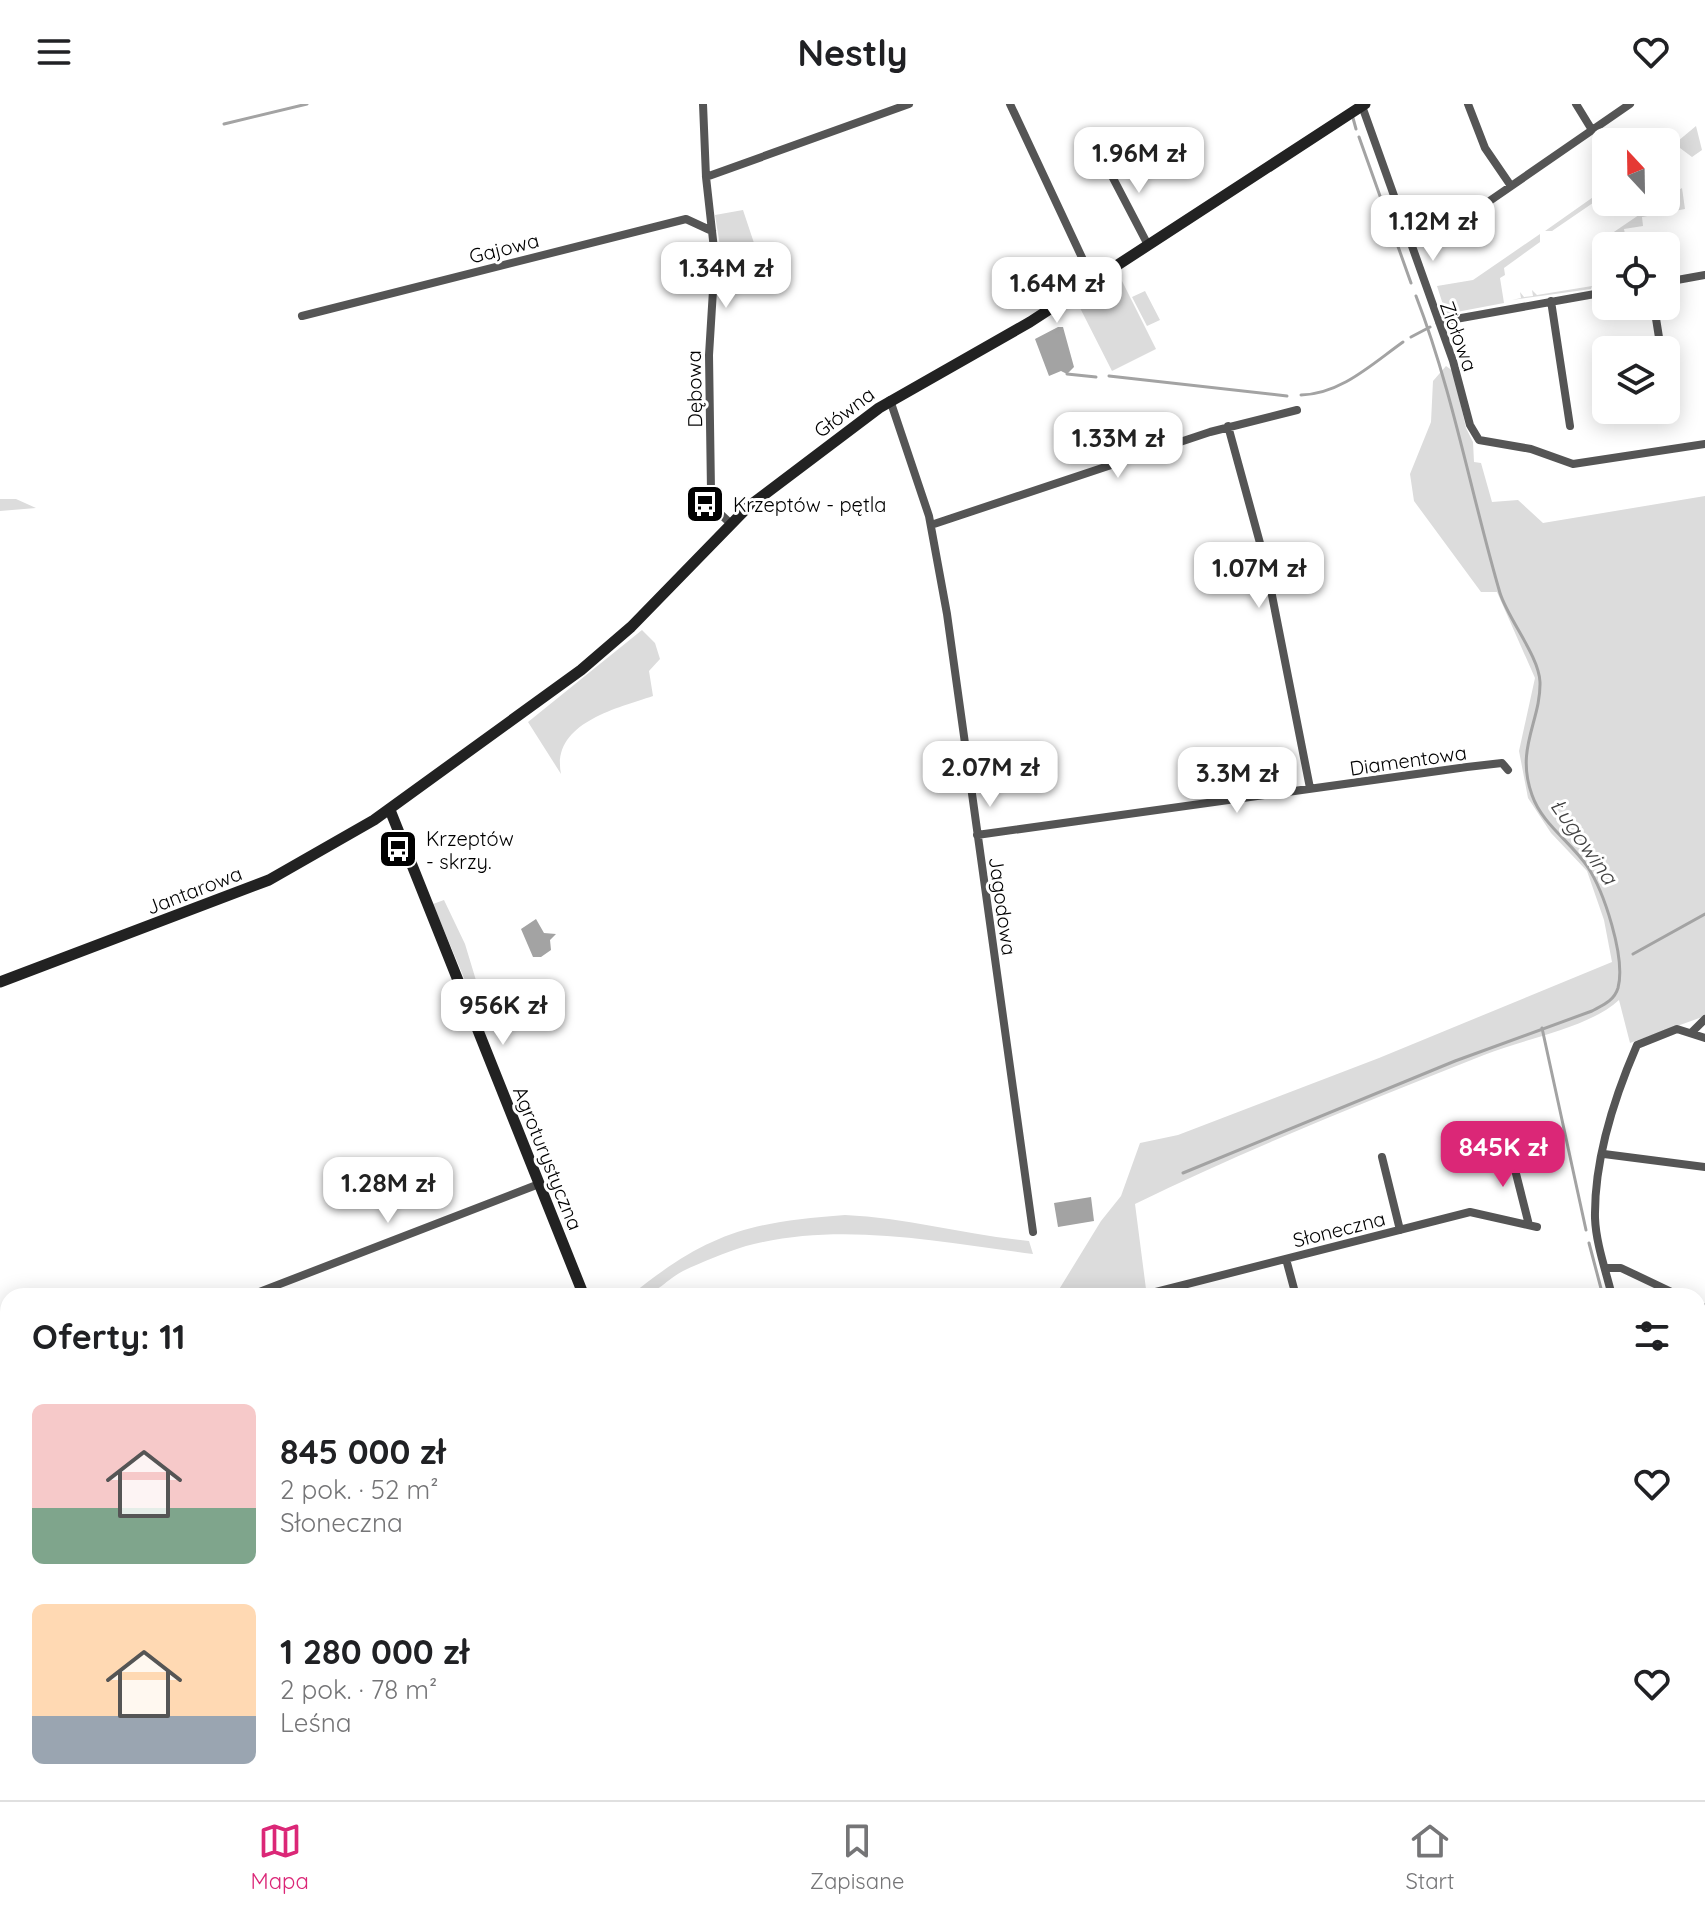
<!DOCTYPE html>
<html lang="pl">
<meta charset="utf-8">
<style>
:root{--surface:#fff;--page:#f6f6f6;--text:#202124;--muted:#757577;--line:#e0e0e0;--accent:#db2777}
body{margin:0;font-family:Quicksand,sans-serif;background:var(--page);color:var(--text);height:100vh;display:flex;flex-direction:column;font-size:30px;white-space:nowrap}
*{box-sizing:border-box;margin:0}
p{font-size:26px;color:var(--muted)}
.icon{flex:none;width:44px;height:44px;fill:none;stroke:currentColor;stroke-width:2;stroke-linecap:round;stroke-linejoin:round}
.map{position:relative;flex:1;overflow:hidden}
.panel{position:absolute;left:0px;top:1184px;width:1706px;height:512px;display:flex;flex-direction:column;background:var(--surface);border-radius:24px 24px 0 0;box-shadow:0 4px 20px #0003}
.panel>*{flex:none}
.needle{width:52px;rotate:338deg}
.tools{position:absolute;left:1592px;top:24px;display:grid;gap:16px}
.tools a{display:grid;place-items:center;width:88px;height:88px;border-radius:12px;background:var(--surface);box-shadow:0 4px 20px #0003;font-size:40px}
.price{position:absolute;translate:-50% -68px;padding:0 18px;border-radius:16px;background:#fff;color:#222;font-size:26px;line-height:52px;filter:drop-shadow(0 2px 4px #0008)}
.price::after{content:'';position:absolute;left:50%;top:48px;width:24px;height:18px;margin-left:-12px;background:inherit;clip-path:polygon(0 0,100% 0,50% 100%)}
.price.selected{background:var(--accent);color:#fff}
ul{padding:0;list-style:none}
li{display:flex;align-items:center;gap:24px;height:200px;padding:0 32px}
li span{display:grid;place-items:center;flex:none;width:224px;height:160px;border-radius:12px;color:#555}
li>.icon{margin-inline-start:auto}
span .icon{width:96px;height:96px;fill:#fffc;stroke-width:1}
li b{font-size:34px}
h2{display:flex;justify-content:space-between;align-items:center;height:96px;padding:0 32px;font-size:34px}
header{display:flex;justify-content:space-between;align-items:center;height:104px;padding:0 32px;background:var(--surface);font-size:36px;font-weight:700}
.tabs{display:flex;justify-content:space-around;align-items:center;height:112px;border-top:2px solid var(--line);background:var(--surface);font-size:22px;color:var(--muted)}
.tabs a{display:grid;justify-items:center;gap:4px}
.tabs .selected{color:var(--accent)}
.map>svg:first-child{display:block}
</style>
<header><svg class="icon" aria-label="menu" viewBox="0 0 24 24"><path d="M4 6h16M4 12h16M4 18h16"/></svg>Nestly<svg class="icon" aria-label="heart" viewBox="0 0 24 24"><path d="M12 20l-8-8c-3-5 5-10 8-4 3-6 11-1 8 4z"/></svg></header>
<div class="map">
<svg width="1705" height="1696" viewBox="0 0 1705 1696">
<rect width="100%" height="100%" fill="#fff"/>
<!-- green -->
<path fill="#dcdcdc" d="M1696,22l6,24 -10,7 -16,-12 -10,6z
M1606,84v6l-54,37h-7z
M1682,84l3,21 -43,8 1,9 -19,3 1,5 -20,4 53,-36h8v-5z
M743,106l13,39 -33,16 -8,-50z
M1540,130v8l-36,26 1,7 -5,3 4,25 -58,11 -9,-28 36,-6z
M1606,168v6l-12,2 -3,9 -79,11 9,-2 -1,-6 4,5 9,-1 -1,-6 5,5 55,-9 3,-12z
M1121,175l35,70 -44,22 -35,-69z
M1145,187l15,29 -13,6 -15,-29z
M1446,262l7,5 13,57 7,14 1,20 7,1 11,39 26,-2 25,23 162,-27v520l-75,27 -11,-43c-30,28 -96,39 -135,55 -117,46 -236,94 -349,149l11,85 -25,7h-66l46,-75 20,-25 19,-53 38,-8 201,-77 233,-96 -8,-42 -17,-49 -36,-38 -23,-35 -9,-47 16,-73 -38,-86h-16l-67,-91 -4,-27 21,-52 2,-41z
M0,395h16l20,9 -36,3z
M642,526l13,13 5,16 -11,12 4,25c-39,13 -102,28 -92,78l-33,-52z
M444,796l21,44 20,66 -5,6 -47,-112z
M845,1111c63,3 122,20 184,26l4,13c-95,-12 -193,-33 -287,-8 -20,6 -44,16 -63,25 -22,12 -25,25 -53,25 76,-62 118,-74 215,-81z
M1698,1409l7,4v130l-7,17z
M1238,1688l35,8h-101l32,-7z
M1497,1688h77l-2,8h-78z
M1588,1688h72l-1,8h-62z"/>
<!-- water -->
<path fill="#a3a3a3" d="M1058,223h5l11,40 -7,7 -6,-3 -12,5 -14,-37z
M536,815l8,14 12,1 -6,6 1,10 -10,7h-8l-12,-28z
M1091,1093l3,24 -36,6 -4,-24z"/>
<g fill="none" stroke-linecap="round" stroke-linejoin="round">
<!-- stream -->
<path stroke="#a3a3a3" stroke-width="3" d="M1353,14l3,11
M224,20l83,-20
M1359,33l52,146
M1411,233l19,-10
M1067,270l29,3
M1109,272l178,20
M1301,291c40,-1 71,-31 102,-53
M1633,850l72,-40
M1542,924l44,202
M1183,1069l272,-112 137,-50c11,-6 22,-10 26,-23 8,-30 -14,-97 -31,-122 -17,-25 -45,-42 -55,-71 -17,-47 9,-74 8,-113 -1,-26 -32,-63 -40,-89 -29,-99 -47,-201 -84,-297
M1589,1139l14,53
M1101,1688v8
M1656,1688l1,2
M1670,1690l35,3
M1189,1696l6,-8"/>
<!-- street -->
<path stroke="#555" stroke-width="8" d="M703,0l3,73 9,81 -6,97 2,136 4,18 15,14
M1010,0l83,177
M1468,0l17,44 26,38
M1576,0l16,26
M1362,2l91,255 17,64 9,15 52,9 42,15 132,-20
M1124,37l-18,9 -3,9 45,86
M706,73l203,-73
M1409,136l66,-29 155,-107
M1666,178l39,-7
M1551,197l19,125
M1654,202l7,44
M302,212l384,-97 26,12
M1439,218l167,-30
M1666,278l4,28
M890,296l39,116 18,98 86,618
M1228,322l38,139 44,223
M931,421l279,-93 87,-22
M977,731l490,-68 35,-4 6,7
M1692,928l13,-13
M1509,1042l20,79
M1604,1050l101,13
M1382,1053l18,73
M1286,1155l10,37
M1605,1164h16l59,28
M249,1192l290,-112
M1140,1192l330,-84 67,15
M1612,1192c-6,-25 -16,-52 -17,-78 -1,-59 19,-120 42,-173l40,-16 28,9
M1698,1201l7,3
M1698,1303l7,3
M1698,1403l7,3
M1698,1568l7,-17
M1095,1688v8
M204,1696v-8
M1663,1696l1,-8"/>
<!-- secondary -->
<path stroke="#222" stroke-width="11" d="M390,706l194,486
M0,878l269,-102 105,-60 207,-150 50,-43 117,-120 131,-99 151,-86 335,-218
M783,1688l3,8"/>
</g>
<!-- icons -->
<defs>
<g id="bus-square" transform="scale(2)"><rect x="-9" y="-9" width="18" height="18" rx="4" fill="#000" stroke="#fff"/><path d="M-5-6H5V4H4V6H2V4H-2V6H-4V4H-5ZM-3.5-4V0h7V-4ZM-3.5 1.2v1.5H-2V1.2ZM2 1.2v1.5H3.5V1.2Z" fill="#fff"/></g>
</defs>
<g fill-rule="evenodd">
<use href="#bus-square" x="705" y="400"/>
<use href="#bus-square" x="398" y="745"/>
</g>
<g text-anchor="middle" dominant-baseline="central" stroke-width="6" stroke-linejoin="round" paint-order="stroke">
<!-- street labels -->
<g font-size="20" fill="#000" stroke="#fff">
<text transform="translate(504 144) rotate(-14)">Gajowa</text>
<text transform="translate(1459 232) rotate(70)">Ziołowa</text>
<text transform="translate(694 285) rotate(-91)">Dębowa</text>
<text transform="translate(844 308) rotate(-37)">Główna</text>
<text transform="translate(1408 656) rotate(-8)">Diamentowa</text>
<text transform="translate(194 786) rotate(-21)">Jantarowa</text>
<text transform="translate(1003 802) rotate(82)">Jagodowa</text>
<text transform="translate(548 1054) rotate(68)">Agroturystyczna</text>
<text transform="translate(1339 1125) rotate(-14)">Słoneczna</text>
</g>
<!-- poi labels -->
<g font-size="20" fill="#000" stroke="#fff" text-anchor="start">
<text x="733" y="400">Krzeptów - pętla</text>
<text x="426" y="734">Krzeptów<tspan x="426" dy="23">- skrzy.</tspan></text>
</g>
<!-- water labels -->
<g font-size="22" font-style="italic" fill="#444" stroke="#fff">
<text transform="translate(1584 737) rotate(55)">Ługowina</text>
</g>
</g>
</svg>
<div class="tools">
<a><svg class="needle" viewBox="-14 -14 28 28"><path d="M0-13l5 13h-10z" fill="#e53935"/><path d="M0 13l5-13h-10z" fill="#757577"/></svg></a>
<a><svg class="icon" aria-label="locate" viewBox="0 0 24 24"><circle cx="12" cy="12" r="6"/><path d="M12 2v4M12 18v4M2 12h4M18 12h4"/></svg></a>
<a><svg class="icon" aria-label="layers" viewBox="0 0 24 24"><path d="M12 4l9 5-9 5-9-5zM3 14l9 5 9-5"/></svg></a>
</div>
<b class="price" style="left:1139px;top:91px">1.96M zł</b>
<b class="price" style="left:1433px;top:159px">1.12M zł</b>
<b class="price" style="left:726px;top:206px">1.34M zł</b>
<b class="price" style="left:1057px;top:221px">1.64M zł</b>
<b class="price" style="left:1118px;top:376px">1.33M zł</b>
<b class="price" style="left:1259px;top:506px">1.07M zł</b>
<b class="price" style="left:990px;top:705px">2.07M zł</b>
<b class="price" style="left:1237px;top:711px">3.3M zł</b>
<b class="price" style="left:503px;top:943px">956K zł</b>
<b class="price selected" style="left:1503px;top:1085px">845K zł</b>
<b class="price" style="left:388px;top:1121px">1.28M zł</b>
<section class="panel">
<h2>Oferty: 11<svg class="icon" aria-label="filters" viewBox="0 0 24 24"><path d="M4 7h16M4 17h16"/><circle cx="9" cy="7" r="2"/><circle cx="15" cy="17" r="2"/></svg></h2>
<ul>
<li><span style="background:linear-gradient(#f6c9c9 65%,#7fa58c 0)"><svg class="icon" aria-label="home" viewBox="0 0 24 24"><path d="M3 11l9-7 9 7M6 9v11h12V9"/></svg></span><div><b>845 000 zł</b><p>2 pok. · 52 m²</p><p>Słoneczna</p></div><svg class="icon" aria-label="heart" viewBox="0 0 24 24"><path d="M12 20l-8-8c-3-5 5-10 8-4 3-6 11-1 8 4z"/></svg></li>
<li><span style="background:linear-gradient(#ffd9b3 70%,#9aa5b1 0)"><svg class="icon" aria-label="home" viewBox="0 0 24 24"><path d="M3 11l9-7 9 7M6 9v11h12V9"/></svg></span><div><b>1 280 000 zł</b><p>2 pok. · 78 m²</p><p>Leśna</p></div><svg class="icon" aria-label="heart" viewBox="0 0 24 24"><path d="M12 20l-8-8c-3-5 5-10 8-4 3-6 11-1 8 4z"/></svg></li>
</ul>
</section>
</div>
<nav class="tabs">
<a class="selected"><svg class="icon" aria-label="map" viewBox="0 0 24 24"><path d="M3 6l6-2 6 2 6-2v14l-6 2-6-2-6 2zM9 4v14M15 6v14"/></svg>Mapa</a>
<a><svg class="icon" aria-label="saved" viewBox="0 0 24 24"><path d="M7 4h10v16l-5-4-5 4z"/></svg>Zapisane</a>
<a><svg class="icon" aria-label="home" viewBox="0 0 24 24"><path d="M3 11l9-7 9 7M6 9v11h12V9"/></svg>Start</a>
</nav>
